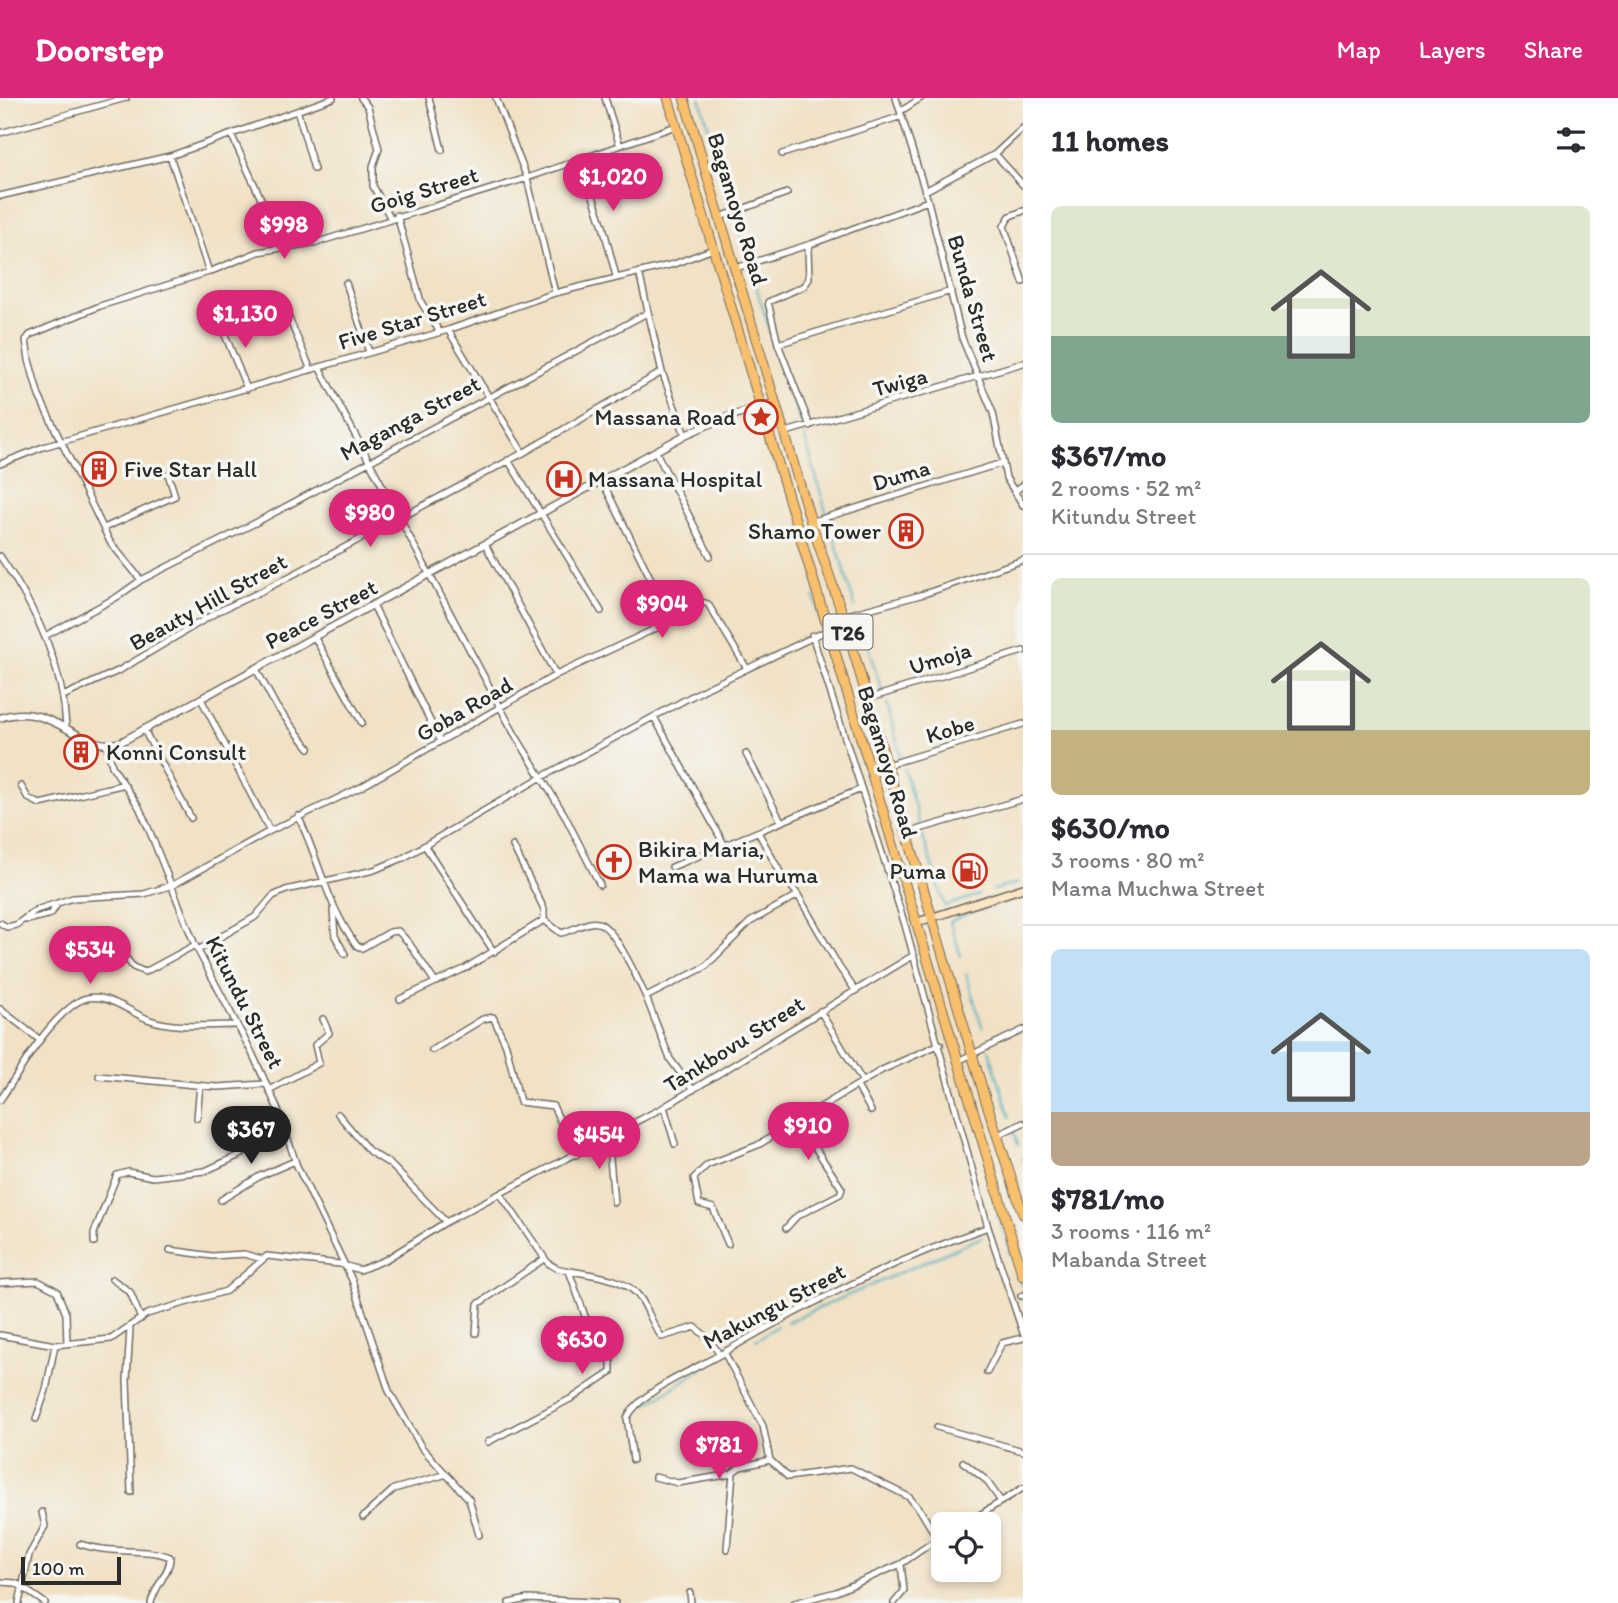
<!DOCTYPE html>
<meta charset="utf-8">
<style>
:root{--surface:#fff;--page:#f2f2f3;--text:#2b2b33;--muted:#7c7c81;--line:#e1e1e2;--accent:#db2777}
body{margin:0;font-family:Itim,sans-serif;background:var(--page);color:var(--text);height:100vh;display:flex;flex-direction:column;font-size:26px;white-space:nowrap}
*{box-sizing:border-box;margin:0}
p{font-size:23px;color:var(--muted)}
.icon{flex:none;width:38px;height:38px;fill:none;stroke:currentColor;stroke-width:2;stroke-linecap:round;stroke-linejoin:round}
.map{position:relative;flex:1;overflow:hidden}
.panel{display:flex;flex-direction:column;background:var(--surface);width:595px}
.panel>*{flex:none}
.tools{position:absolute;left:931px;top:1414px;display:grid;gap:14px}
.tools a{display:grid;place-items:center;width:70px;height:70px;border-radius:10px;background:var(--surface);box-shadow:0 4px 10px #0003;font-size:35px}
.scale{position:absolute;left:21px;bottom:18px;width:100px;box-sizing:border-box;padding-left:7px;border:4px solid #2b2b2b;border-top:0;font-size:19px;line-height:24px;white-space:nowrap;color:#2b2b2b;-webkit-text-stroke:5px #f6f6f2;paint-order:stroke}
.price{position:absolute;translate:-50% -60px;padding:0 16px;border-radius:24px;background:var(--accent);color:#fff;font-size:23px;line-height:46px;filter:drop-shadow(0 2px 4px #0008)}
.price::after{content:'';position:absolute;left:50%;top:42px;width:21px;height:16px;margin-left:-10px;background:inherit;clip-path:polygon(0 0,100% 0,50% 100%)}
.price.on{background:#222;color:#fff}
ul{padding:0;list-style:none}
li{display:grid;align-content:center;gap:14px;height:371px;padding:0 28px}
li+li{border-top:2px solid var(--line)}
li span{display:grid;place-items:center;height:217px;border-radius:10px;color:#555}
li>.icon{margin-inline-start:auto}
span .icon{width:126px;height:126px;fill:#fffc;stroke-width:1}
li b{font-size:30px}
h2{display:flex;justify-content:space-between;align-items:center;height:84px;padding:0 28px;font-size:30px}
header{display:flex;align-items:center;gap:42px;box-sizing:border-box;height:98px;padding:0 35px;background:var(--accent);color:#fff}
header strong{font-size:33px}
nav{display:flex;gap:38px;margin-inline-start:auto;font-size:24px}
main{display:flex;flex:1;min-height:0}
.map>svg:first-child{display:block}
</style>
<header>
<strong>Doorstep</strong>
<nav><a>Map</a><a>Layers</a><a>Share</a></nav>
</header>
<main>
<div class="map">
<svg width="1023" height="1505" viewBox="0 0 1023 1505">
<rect width="100%" height="100%" fill="#f6f6f2"/>
<filter id="ink" filterUnits="userSpaceOnUse"><feTurbulence type="fractalNoise" baseFrequency=".0143" numOctaves="2"/><feDisplacementMap in="SourceGraphic" scale="14" xChannelSelector="R" yChannelSelector="G"/><feConvolveMatrix kernelMatrix="1 2 1 2 8 2 1 2 1" color-interpolation-filters="sRGB"/></filter>
<filter id="wash" filterUnits="userSpaceOnUse"><feTurbulence type="fractalNoise" baseFrequency=".00686" numOctaves="4" result="noise"/><feDisplacementMap in="SourceGraphic" scale="28" xChannelSelector="R" yChannelSelector="G"/><feGaussianBlur stdDeviation="1.57" result="paint"/><feColorMatrix in="noise" values="0 0 0 0 0 0 0 0 0 0 0 0 0 0 0 0 0 1.4 0 .05"/><feComposite in="paint" operator="in"/></filter>
<g filter="url(#wash)">
<rect width="100%" height="100%" fill="#f1e1c5"/>
<g fill="none" stroke-linecap="round" stroke-linejoin="round">
<!-- stream -->
<path stroke="#3fabbf" stroke-width="2" d="M700,0l48,163
M750,169l19,61
M779,262l22,63
M804,337l23,80
M831,428l24,81
M814,499l8,28
M859,522l23,70
M824,534l16,66 27,76
M887,605l14,55
M904,671l16,56
M922,736l23,72 34,-11
M993,792l25,-7
M961,858l-11,-34 18,-9 55,-16
M966,876l17,55
M989,952l21,67
M1014,1034l4,13
M1022,1061l1,2
M989,1079l13,53 19,55
M787,1224l195,-85
M756,1242l21,-14
M647,1307l63,-42"/>
</g>
</g>
<g filter="url(#ink)">
<g fill="none" stroke-linecap="round" stroke-linejoin="round">
<!-- minor casing -->
<g stroke="#706b61" stroke-width="8">
<path id="minor" d="M361,0l7,9 11,42 -6,17v20l17,31
M429,0l13,52
M496,0l31,80 28,115
M605,0l14,45
M896,0l32,103 34,137 31,75 13,65 17,27
M901,13l20,-13
M298,15l16,56
M0,35l126,-35
M232,38l30,65
M782,56l120,-38
M995,56l28,31
M170,58l163,-58
M580,60l23,68 13,50
M925,93l70,-37 28,-26
M0,98l170,-40 39,116
M1023,113l-13,5 -6,10 19,56
M397,117l24,87 18,29
M720,119l67,-24
M736,170l75,-24
M639,174l23,100 23,63
M346,185l23,69
M283,206l28,66
M219,222l28,69
M448,232l75,123
M778,246l173,-53
M319,269l195,366 50,81 36,71
M810,328l-32,-82 -10,-42 36,-16 5,-7 -1,-29 3,-6 117,-43
M786,334l237,-69
M657,356l53,102
M508,362l93,151
M0,366l43,-17 405,-117 107,-37 119,-29 39,-15
M603,385l48,96
M1014,394l9,-7
M811,424l191,-59
M104,430l71,-32 -7,-22
M486,448l70,129
M0,458c34,49 63,109 66,170
M141,482l-31,-38 -71,-146 -10,-36 -3,-20 4,-5 70,-29 109,-34 49,-20 60,-10 209,-64 149,-52
M373,507l67,136
M843,518l81,-22 99,-34
M812,537l93,290 83,302 35,106
M45,538l72,-39 24,-17 116,-58 390,-209
M315,540l47,85
M256,571l20,37 33,42
M63,598l57,-26 97,-58 45,-21 261,-138 139,-81
M201,601l69,132
M867,601l156,-48
M654,619l71,129
M144,632l47,88
M107,647l5,21 27,41 11,25 45,113 57,108 25,54 20,59 55,114 37,111 33,57 47,51 10,36
M746,656l35,67
M887,667l136,-41
M21,688l7,12 12,6 81,-19
M298,718c22,45 29,90 59,130l5,2 28,-16 8,-1 11,12 26,39
M758,734l22,40 18,23 41,72 16,23
M906,735l117,-34
M425,748l69,106
M513,748l31,63v11l17,13c11,-2 27,-13 37,-10 17,4 41,59 48,74
M672,769l189,-78
M333,812l2,26 10,18
M27,822l24,-6 7,-11
M0,825l7,4 9,-2 20,-15 37,-12 71,-4 29,-9 97,-54 91,-44 195,-112 105,-49 41,-24 6,2 38,63
M117,848l16,21 12,5 50,-27
M198,852l57,-33 18,-21 13,-6 88,-20 29,-12 137,-80 167,-90 121,-58
M400,901l66,-31 78,-48
M0,911l40,31
M820,913l43,71
M432,952l51,-31 10,-2 13,28 14,57 33,4 23,49
M958,963l65,-31
M99,978l118,11 49,-3
M857,988l14,25
M269,992l50,-27 -4,-18 14,-12 -6,-14
M693,992l-23,-31 -24,-62 59,-30 45,-45 48,-27
M0,1002c23,-32 43,-74 76,-97 24,-17 52,9 74,17 26,9 58,5 85,5
M664,1009l11,37
M338,1016l31,37 21,13 56,58
M197,1020l3,-33
M998,1037l25,-12
M608,1039l6,65
M501,1097l47,68 8,5c26,7 69,6 85,31 8,12 12,28 21,38l33,-10 16,14 8,13
M221,1102l39,-24 35,-15
M786,1130l11,-12 43,-22 2,-5 -45,-69
M94,1144v-9l23,-58 11,-3 25,5 52,-6 37,-17 23,-27 14,-8
M728,1146l-15,-36 -14,-4 -5,-26 13,-13 51,-20 124,-75 58,-26
M170,1152l42,6 32,-2 18,5
M112,1181l18,13 11,27
M0,1185l38,-2 19,10 9,23 1,30
M1021,1198l2,-1
M130,1230l-3,52 4,112
M476,1235l2,-29 66,-45
M0,1237l55,10 56,-6 36,-25 79,-23 41,-35 73,8 20,6 25,-10 61,-38 218,-115 250,-152
M724,1254l39,74 7,34
M987,1274l15,-29 21,-5
M36,1321l10,-29 9,-45
M937,1329l86,24
M488,1344l86,-45 37,-25v-13l-22,-32 -20,-56
M633,1362l-6,-42c14,-28 69,-49 96,-65 84,-50 173,-93 265,-126
M963,1364l23,18 14,20
M655,1379l23,6 54,-9
M363,1419l31,-28 50,-14
M965,1426l58,-36
M80,1446c32,11 64,3 90,13 1,14 -16,30 -19,46
M727,1451l6,-77 7,-5 30,-7 18,17 63,-9 58,29 11,13 17,28
M0,1484l16,1 29,20
M690,1495l1,10
M19,1505l10,-48 16,-29 -3,-14
M509,1505l19,-4 87,4
M794,1505l42,-11 65,-28 42,-29
M894,1505l10,-12 -3,-27"/>
</g>
<!-- tertiary casing -->
<g stroke="#706b61" stroke-width="9">
<path id="tertiary" d="M0,620c53,-19 80,37 121,24l564,-307 34,-15 57,-18"/>
</g>
<!-- secondary casing -->
<g stroke="#706b61" stroke-width="10">
<path id="secondary" d="M918,824l105,-34"/>
</g>
<!-- trunk casing -->
<g stroke="#706b61" stroke-width="11">
<path id="trunk" d="M668,0l355,1178
M684,0l127,424 32,94 142,482 38,116"/>
</g>
<!-- minor -->
<use href="#minor" stroke="#fff" stroke-width="5"/>
<!-- tertiary -->
<use href="#tertiary" stroke="#fff" stroke-width="6"/>
<!-- secondary -->
<use href="#secondary" stroke="#fce5c4" stroke-width="7"/>
<!-- trunk -->
<use href="#trunk" stroke="#f8bf6c" stroke-width="9"/>
</g>
</g>
<!-- icons -->
<defs>
<g id="sight-ring" transform="scale(1.75)"><circle r="9.5" fill="#f6f6f2" stroke="#c8321e" stroke-width="1.5"/><path d="M0-6L1.8-2.2L6-1.7L2.9 1.2L3.7 5.4L0 3.3L-3.7 5.4L-2.9 1.2L-6-1.7L-1.8-2.2Z" fill="#c8321e"/></g>
<g id="building-ring" transform="scale(1.75)"><circle r="9.5" fill="#f6f6f2" stroke="#c8321e" stroke-width="1.5"/><path d="M-4-6H4V6H1V3H-1V6H-4ZM-2.5-4.3h1.7v1.8h-1.7ZM.8-4.3h1.7v1.8H.8ZM-2.5-1h1.7V.8h-1.7ZM.8-1h1.7V.8H.8Z" fill="#c8321e"/></g>
<g id="hospital-ring" transform="scale(1.75)"><circle r="9.5" fill="#f6f6f2" stroke="#c8321e" stroke-width="1.5"/><path d="M-5-5h3v3.5h4V-5h3V5h-3V1.5h-4V5h-3Z" fill="#c8321e"/></g>
<g id="church-ring" transform="scale(1.75)"><circle r="9.5" fill="#f6f6f2" stroke="#c8321e" stroke-width="1.5"/><path d="M-1.2-6h2.4v3.5h3.3v2.4h-3.3V6h-2.4V-.1h-3.3v-2.4h3.3Z" fill="#c8321e"/></g>
<g id="fuel-ring" transform="scale(1.75)"><circle r="9.5" fill="#f6f6f2" stroke="#c8321e" stroke-width="1.5"/><path d="M-5.5-6h7V0h2V4h1.3V-2.5L3-4.5l.8-.8L6-3V5H2.5V1h-1V6h-7ZM-4.2-4.7v3.2H.2V-4.7Z" fill="#c8321e"/></g>
</defs>
<g fill-rule="evenodd">
<use href="#sight-ring" x="761" y="319"/>
<use href="#building-ring" x="99" y="371"/>
<use href="#hospital-ring" x="564" y="381"/>
<use href="#building-ring" x="906" y="433"/>
<use href="#building-ring" x="81" y="654"/>
<use href="#church-ring" x="614" y="764"/>
<use href="#fuel-ring" x="970" y="773"/>
</g>
<g text-anchor="middle" dominant-baseline="central" stroke-width="7" stroke-linejoin="round" paint-order="stroke">
<!-- shield labels -->
<rect fill="#f6f6f2" stroke="#686867" stroke-width="2" x="823.5" y="516.5" width="49" height="35" rx="5"/>
<g font-size="21" font-weight="bold" fill="#2b2b2b">
<text x="848" y="534">T26</text>
</g>
<!-- street labels -->
<g font-size="23" fill="#2b2b2b" stroke="#f6f6f2">
<text transform="translate(424 92) rotate(-17)">Goig Street</text>
<text transform="translate(738 111) rotate(73)">Bagamoyo Road</text>
<text transform="translate(973 200) rotate(74)">Bunda Street</text>
<text transform="translate(412 222) rotate(-17)">Five Star Street</text>
<text transform="translate(900 284) rotate(-15)">Twiga</text>
<text transform="translate(410 320) rotate(-28)">Maganga Street</text>
<text transform="translate(901 377) rotate(-17)">Duma</text>
<text transform="translate(208 504) rotate(-29)">Beauty Hill Street</text>
<text transform="translate(321 516) rotate(-28)">Peace Street</text>
<text transform="translate(940 560) rotate(-17)">Umoja</text>
<text transform="translate(464 611) rotate(-30)">Goba Road</text>
<text transform="translate(950 631) rotate(-17)">Kobe</text>
<text transform="translate(888 664) rotate(73)">Bagamoyo Road</text>
<text transform="translate(245 904) rotate(63)">Kitundu Street</text>
<text transform="translate(734 946) rotate(-32)">Tankbovu Street</text>
<text transform="translate(774 1208) rotate(-28)">Makungu Street</text>
</g>
<!-- poi labels -->
<g font-size="23" fill="#2b2b2b" stroke="#f6f6f2" text-anchor="start">
<text x="736" y="319" text-anchor="end">Massana Road</text>
<text x="124" y="371">Five Star Hall</text>
<text x="588" y="381">Massana Hospital</text>
<text x="881" y="433" text-anchor="end">Shamo Tower</text>
<text x="106" y="654">Konni Consult</text>
<text x="638" y="751">Bikira Maria,<tspan x="638" dy="26">Mama wa Huruma</tspan></text>
<text x="946" y="773" text-anchor="end">Puma</text>
</g>
</g>
</svg>
<div class="tools">
<a><svg class="icon" aria-label="locate" viewBox="0 0 24 24"><circle cx="12" cy="12" r="6"/><path d="M12 2v4M12 18v4M2 12h4M18 12h4"/></svg></a>
</div>
<div class="scale">100 m</div>
<b class="price" style="left:613px;top:115px">$1,020</b>
<b class="price" style="left:284px;top:163px">$998</b>
<b class="price" style="left:245px;top:252px">$1,130</b>
<b class="price" style="left:370px;top:451px">$980</b>
<b class="price" style="left:662px;top:542px">$904</b>
<b class="price" style="left:90px;top:888px">$534</b>
<b class="price" style="left:808px;top:1064px">$910</b>
<b class="price on" style="left:251px;top:1068px">$367</b>
<b class="price" style="left:599px;top:1073px">$454</b>
<b class="price" style="left:582px;top:1278px">$630</b>
<b class="price" style="left:719px;top:1383px">$781</b>
</div>
<section class="panel">
<h2>11 homes<svg class="icon" aria-label="filters" viewBox="0 0 24 24"><path d="M4 7h16M4 17h16"/><circle cx="9" cy="7" r="2"/><circle cx="15" cy="17" r="2"/></svg></h2>
<ul>
<li><span style="background:linear-gradient(#dfe7d0 60%,#7fa58c 0)"><svg class="icon" aria-label="home" viewBox="0 0 24 24"><path d="M3 11l9-7 9 7M6 9v11h12V9"/></svg></span><div><b>$367/mo</b><p>2 rooms · 52 m²</p><p>Kitundu Street</p></div></li>
<li><span style="background:linear-gradient(#dfe7d0 70%,#c2b280 0)"><svg class="icon" aria-label="home" viewBox="0 0 24 24"><path d="M3 11l9-7 9 7M6 9v11h12V9"/></svg></span><div><b>$630/mo</b><p>3 rooms · 80 m²</p><p>Mama Muchwa Street</p></div></li>
<li><span style="background:linear-gradient(#bfe0f5 75%,#b9a48a 0)"><svg class="icon" aria-label="home" viewBox="0 0 24 24"><path d="M3 11l9-7 9 7M6 9v11h12V9"/></svg></span><div><b>$781/mo</b><p>3 rooms · 116 m²</p><p>Mabanda Street</p></div></li>
</ul>
</section>
</main>
